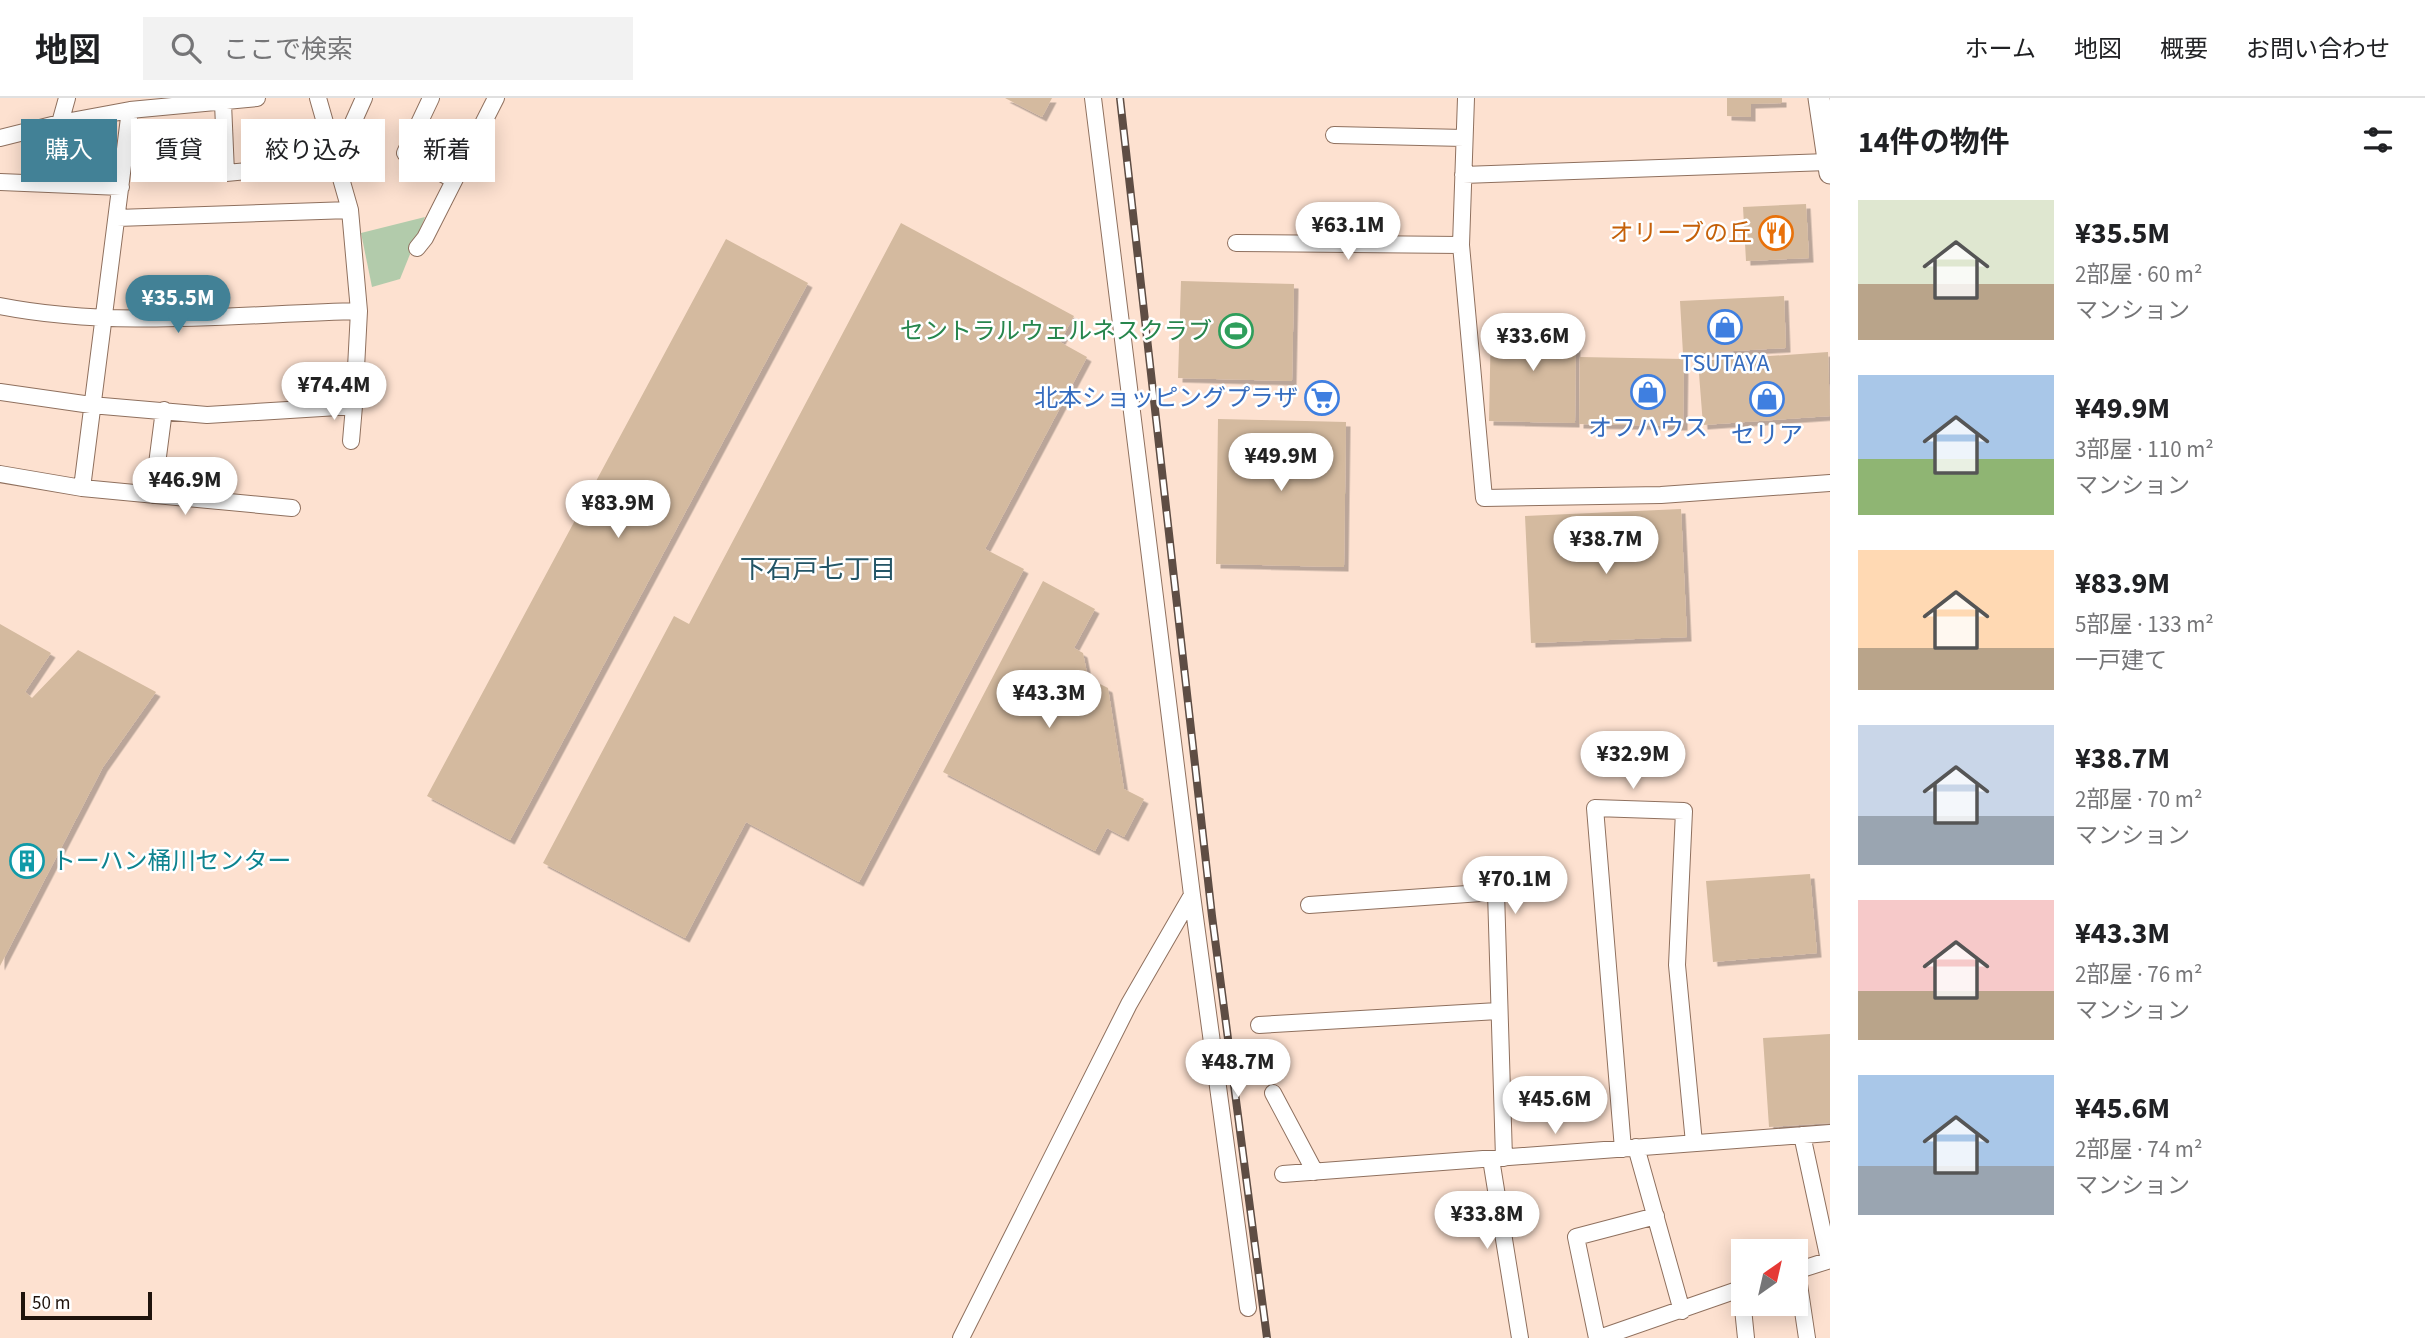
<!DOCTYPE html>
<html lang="ja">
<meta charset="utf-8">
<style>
:root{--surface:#fff;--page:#f2f2f2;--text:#202124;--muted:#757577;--line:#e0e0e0;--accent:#428196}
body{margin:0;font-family:"Source Sans 3","Noto Sans JP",sans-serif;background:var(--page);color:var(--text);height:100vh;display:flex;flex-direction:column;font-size:26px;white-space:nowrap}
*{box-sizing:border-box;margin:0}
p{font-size:23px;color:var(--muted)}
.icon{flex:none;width:38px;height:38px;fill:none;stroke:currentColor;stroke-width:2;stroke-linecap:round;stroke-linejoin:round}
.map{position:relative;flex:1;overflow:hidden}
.drawer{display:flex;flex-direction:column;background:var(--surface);width:595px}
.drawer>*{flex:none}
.guide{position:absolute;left:21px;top:21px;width:665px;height:63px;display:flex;gap:14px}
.needle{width:46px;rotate:34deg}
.fabs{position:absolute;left:1731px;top:1141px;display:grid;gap:14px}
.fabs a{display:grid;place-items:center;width:77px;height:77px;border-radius:0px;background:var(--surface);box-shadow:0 4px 18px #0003;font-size:35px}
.scale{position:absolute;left:21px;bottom:18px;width:131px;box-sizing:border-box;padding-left:7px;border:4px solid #1f130c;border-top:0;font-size:19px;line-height:24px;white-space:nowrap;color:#1f130c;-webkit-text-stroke:5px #fff;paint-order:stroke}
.price{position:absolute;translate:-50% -60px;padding:0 16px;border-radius:24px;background:#fff;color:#222;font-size:23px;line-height:46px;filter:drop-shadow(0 2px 4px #0008)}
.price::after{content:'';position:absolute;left:50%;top:42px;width:21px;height:16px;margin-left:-10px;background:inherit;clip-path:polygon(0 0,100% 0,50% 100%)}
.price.active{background:var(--accent);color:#fff}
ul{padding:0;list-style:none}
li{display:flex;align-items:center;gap:21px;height:175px;padding:0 28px}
li span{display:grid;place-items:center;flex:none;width:196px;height:140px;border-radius:0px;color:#555}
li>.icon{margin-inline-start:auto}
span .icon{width:84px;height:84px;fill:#fffc;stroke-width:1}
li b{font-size:30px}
h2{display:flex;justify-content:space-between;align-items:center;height:84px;padding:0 28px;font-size:30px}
.chip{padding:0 24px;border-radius:0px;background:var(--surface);box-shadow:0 4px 18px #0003;font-size:24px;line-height:63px}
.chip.active{background:var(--accent);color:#fff}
header{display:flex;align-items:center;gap:42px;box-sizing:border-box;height:98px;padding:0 35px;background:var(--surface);border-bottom:2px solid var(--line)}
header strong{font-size:33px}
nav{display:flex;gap:38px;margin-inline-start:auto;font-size:24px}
.search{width:490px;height:63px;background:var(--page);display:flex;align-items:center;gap:18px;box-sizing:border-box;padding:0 24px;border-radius:0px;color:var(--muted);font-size:26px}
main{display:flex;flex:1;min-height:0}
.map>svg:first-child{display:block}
</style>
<header>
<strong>地図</strong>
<div class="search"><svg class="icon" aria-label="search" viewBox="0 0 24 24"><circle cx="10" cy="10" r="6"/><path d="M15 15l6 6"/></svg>ここで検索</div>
<nav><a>ホーム</a><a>地図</a><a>概要</a><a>お問い合わせ</a></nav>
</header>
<main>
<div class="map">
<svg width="1830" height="1240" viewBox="0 0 1830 1240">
<defs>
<filter id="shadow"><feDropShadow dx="4.5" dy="4.5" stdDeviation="0" flood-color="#0004"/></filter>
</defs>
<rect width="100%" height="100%" fill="#fde1d0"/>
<!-- green -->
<path fill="#b2cbab" d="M425,119l-25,62 -28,8 -11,-54z"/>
<!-- building -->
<path fill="#d4ba9f" filter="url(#shadow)" d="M1005,0h47l-10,19z
M1727,0h55v5l-31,1v13l-24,-1z
M1806,106l3,54 -63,3 -3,-54z
M901,125l173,93 -14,26 27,15 -102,192 39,20 -165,313 -113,-60 -61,116 -142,-75 131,-247 15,8z
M726,141l82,44 -298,557 -83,-44z
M1181,183l113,3 -2,97 -114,-3z
M1784,198l2,52 -103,6 -3,-53z
M1491,224l85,2 -1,99 -86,-2z
M1828,254l2,64 -127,9 -5,-64z
M1580,259l104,2 -1,67 -104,-2z
M1218,321l128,3 -2,145 -128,-3z
M1681,411l6,128 -156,6 -6,-127z
M1043,483l52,28 -21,39 9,5 5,25 20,10 16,101 20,10 -20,38 -17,-9 -12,23 -152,-79z
M0,526l51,29 -26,39 7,6 46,-48 78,42 -53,75 -103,199z
M1810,776l7,79 -104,9 -7,-81z
M1830,936v89l-61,4 -6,-89z"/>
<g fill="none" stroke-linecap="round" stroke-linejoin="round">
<!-- minor casing -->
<g stroke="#8f705e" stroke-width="18">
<path id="minor" d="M431,0l-26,55 49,27
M1466,0l-5,147 23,253 177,-3 169,-12
M223,5l3,70 109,-10
M60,25l7,-25
M1334,37l130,3
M0,40l60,-15 70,-13 127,-12
M331,43l20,-14 13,-29
M1463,77l365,-13
M0,84l121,5
M117,120l233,-8
M1236,145l225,2
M417,150l8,-10 71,-140
M0,208c117,23 240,8 359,5
M0,294l91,13 116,10 147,-9 5,-95 -9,-101 -32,-112
M351,343l3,-35
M0,376l82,14 210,20
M82,390l48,-378
M153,397l11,-85
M1495,769l1,25
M1192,797l56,413
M1309,807l187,-13 8,266
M1259,927l239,-14
M1273,995l42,79
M1802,1037l27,125
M1636,1049l46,164
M1623,1051l-28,-341 89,3 -7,154 17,178
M1491,1061l29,179
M1283,1076l547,-41
M1796,1173l34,-11
M1797,1173l10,67
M1741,1191l5,49
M961,1240l168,-334 63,-109 -99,-797
M1597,1240l-21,-101 80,-21
M1599,1240l144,-50"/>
</g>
<!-- secondary casing -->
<g stroke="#8f705e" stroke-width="23">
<path id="secondary" d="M1819,0l11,75"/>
</g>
<!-- minor -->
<use href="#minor" stroke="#fff" stroke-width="16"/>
<!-- secondary -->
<use href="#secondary" stroke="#fff" stroke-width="21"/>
<!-- rail casing -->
<g stroke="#5e4d44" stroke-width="8">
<path id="rail" d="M1120,0l92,818 55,422"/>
</g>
<!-- rail -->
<use href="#rail" stroke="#fff" stroke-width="5" stroke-dasharray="16" stroke-linecap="butt"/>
</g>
<!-- icons -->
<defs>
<g id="restaurant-ring" transform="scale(1.75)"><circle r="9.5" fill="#fff" stroke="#e8710a" stroke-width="1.5"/><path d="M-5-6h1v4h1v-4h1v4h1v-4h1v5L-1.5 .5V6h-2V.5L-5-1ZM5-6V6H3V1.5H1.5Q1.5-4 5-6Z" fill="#e8710a"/></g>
<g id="shop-ring" transform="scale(1.75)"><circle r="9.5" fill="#fff" stroke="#3f7fe0" stroke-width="1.5"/><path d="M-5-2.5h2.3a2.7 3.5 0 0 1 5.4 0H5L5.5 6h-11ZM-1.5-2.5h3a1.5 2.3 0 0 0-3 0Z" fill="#3f7fe0"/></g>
<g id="stadium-ring" transform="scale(1.75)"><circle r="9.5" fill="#fff" stroke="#2e9e5b" stroke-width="1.5"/><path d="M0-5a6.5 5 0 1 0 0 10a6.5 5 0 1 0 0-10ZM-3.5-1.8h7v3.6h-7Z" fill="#2e9e5b"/></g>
<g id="supermarket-ring" transform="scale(1.75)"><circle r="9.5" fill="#fff" stroke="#3f7fe0" stroke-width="1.5"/><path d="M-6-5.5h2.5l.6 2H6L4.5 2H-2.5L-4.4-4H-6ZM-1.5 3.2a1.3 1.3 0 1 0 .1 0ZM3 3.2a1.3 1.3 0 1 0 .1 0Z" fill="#3f7fe0"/></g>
<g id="building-ring" transform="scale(1.75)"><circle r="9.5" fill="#fff" stroke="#0f9aa8" stroke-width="1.5"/><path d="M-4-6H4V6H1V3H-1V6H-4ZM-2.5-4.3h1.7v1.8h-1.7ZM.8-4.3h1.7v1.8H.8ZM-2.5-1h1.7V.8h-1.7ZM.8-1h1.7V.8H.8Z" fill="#0f9aa8"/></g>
</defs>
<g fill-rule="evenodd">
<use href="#restaurant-ring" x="1776" y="135"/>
<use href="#shop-ring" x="1725" y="229"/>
<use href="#stadium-ring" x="1236" y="233"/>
<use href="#shop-ring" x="1648" y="294"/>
<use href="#supermarket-ring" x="1322" y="300"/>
<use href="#shop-ring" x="1767" y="301"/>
<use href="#building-ring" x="27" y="763"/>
</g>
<g text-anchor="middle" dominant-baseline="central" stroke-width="5" stroke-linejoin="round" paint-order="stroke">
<!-- food labels -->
<g font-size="24" fill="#c56008" stroke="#fff" text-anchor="end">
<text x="1752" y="135">オリーブの丘</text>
</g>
<!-- leisure labels -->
<g font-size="24" fill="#27864d" stroke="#fff" text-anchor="end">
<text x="1212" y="233">セントラルウェルネスクラブ</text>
</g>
<!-- shop labels -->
<g font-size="24" fill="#366cbe" stroke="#fff">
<text x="1725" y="265">TSUTAYA</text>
<text x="1298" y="300" text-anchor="end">北本ショッピングプラザ</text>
<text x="1648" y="330">オフハウス</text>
<text x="1767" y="337">セリア</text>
</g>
<!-- culture labels -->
<g font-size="24" fill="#0d838f" stroke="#fff" text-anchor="start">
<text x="52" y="763">トーハン桶川センター</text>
</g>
<!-- neighbourhood labels -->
<g font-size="26" fill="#235566" stroke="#fff">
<text x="818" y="471">下石戸七丁目</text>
</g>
</g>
</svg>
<div class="fabs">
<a><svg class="needle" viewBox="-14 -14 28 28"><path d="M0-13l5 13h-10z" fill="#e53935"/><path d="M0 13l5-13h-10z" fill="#757577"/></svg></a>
</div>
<div class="scale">50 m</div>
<b class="price" style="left:1348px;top:164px">¥63.1M</b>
<b class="price active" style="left:178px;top:237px">¥35.5M</b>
<b class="price" style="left:1533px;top:275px">¥33.6M</b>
<b class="price" style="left:334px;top:324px">¥74.4M</b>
<b class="price" style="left:1281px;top:395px">¥49.9M</b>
<b class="price" style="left:185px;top:419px">¥46.9M</b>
<b class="price" style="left:618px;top:442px">¥83.9M</b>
<b class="price" style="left:1606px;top:478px">¥38.7M</b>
<b class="price" style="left:1049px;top:632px">¥43.3M</b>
<b class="price" style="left:1633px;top:693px">¥32.9M</b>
<b class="price" style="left:1515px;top:818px">¥70.1M</b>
<b class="price" style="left:1238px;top:1001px">¥48.7M</b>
<b class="price" style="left:1555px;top:1038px">¥45.6M</b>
<b class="price" style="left:1487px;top:1153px">¥33.8M</b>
<div class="guide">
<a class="chip active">購入</a>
<a class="chip">賃貸</a>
<a class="chip">絞り込み</a>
<a class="chip">新着</a>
</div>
</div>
<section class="drawer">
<h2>14件の物件<svg class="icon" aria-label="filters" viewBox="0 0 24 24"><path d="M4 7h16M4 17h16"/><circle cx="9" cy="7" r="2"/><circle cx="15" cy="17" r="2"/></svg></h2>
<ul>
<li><span style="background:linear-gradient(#dfe7d0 60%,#b9a48a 0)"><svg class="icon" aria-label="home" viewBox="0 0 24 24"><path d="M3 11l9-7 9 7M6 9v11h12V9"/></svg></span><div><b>¥35.5M</b><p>2部屋 · 60 m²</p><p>マンション</p></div></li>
<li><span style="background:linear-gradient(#a9c7e8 60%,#8fb573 0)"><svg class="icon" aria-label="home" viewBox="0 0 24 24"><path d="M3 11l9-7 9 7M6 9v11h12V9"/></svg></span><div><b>¥49.9M</b><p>3部屋 · 110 m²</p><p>マンション</p></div></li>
<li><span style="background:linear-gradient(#ffd9b3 70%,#b9a48a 0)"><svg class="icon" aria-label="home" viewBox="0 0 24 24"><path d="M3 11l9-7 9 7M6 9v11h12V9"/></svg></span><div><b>¥83.9M</b><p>5部屋 · 133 m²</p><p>一戸建て</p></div></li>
<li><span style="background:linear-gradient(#c9d6e8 65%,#9aa5b1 0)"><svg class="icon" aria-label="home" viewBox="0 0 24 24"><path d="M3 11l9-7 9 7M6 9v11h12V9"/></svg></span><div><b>¥38.7M</b><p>2部屋 · 70 m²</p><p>マンション</p></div></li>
<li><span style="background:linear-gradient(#f6c9c9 65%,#b9a48a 0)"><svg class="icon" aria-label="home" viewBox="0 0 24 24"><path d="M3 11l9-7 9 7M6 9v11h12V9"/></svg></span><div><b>¥43.3M</b><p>2部屋 · 76 m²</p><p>マンション</p></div></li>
<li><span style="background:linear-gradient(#a9c7e8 65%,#9aa5b1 0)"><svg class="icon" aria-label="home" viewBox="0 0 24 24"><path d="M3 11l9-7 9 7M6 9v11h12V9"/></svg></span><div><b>¥45.6M</b><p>2部屋 · 74 m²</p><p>マンション</p></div></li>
</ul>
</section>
</main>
